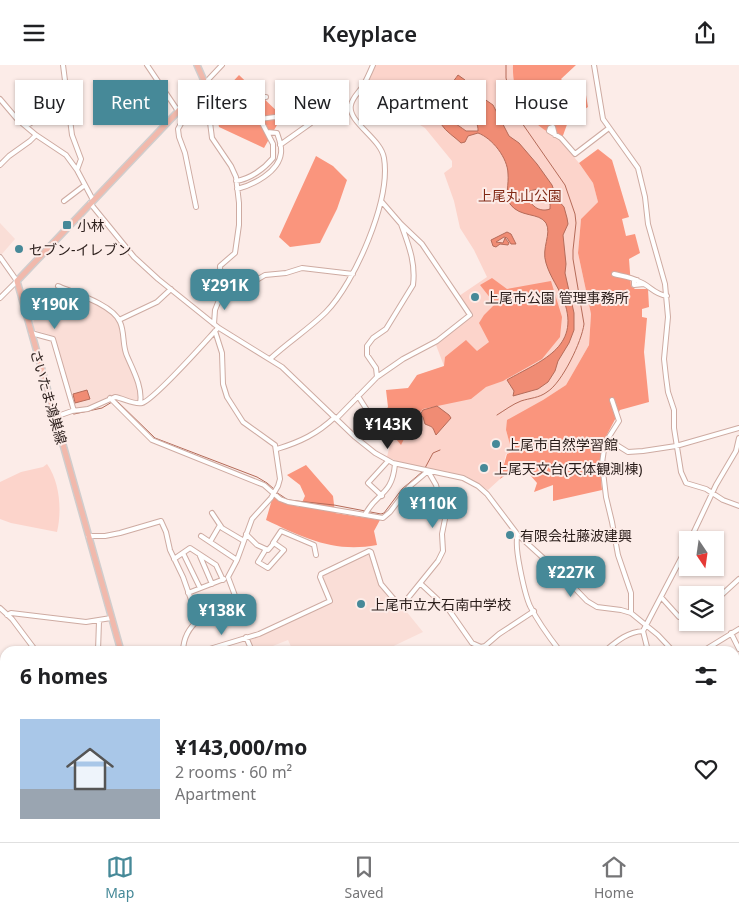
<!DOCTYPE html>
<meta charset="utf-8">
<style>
:root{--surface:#fff;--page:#f2f2f2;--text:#202124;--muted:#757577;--line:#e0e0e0;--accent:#468998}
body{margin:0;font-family:"Noto Sans","Noto Sans JP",sans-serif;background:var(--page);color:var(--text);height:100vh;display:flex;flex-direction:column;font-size:19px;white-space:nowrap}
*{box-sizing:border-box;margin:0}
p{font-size:16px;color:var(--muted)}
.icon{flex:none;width:28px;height:28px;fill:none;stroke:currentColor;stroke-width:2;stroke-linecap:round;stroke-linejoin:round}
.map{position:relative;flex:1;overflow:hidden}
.drawer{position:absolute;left:0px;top:581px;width:740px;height:196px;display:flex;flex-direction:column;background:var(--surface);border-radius:15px 15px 0 0;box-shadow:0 1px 4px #0004}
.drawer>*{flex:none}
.banner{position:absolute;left:15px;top:15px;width:710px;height:45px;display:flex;gap:10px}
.needle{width:32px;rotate:167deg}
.tools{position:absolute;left:679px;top:466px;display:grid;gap:10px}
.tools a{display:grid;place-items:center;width:45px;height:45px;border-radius:0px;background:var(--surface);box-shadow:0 1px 4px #0004;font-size:25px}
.price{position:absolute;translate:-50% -42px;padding:0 11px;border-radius:10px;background:var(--accent);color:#fff;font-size:16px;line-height:32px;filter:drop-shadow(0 1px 2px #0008)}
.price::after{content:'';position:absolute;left:50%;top:30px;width:15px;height:11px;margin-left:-8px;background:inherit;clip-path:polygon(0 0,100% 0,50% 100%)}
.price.current{background:#222;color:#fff}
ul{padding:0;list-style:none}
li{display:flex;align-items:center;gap:15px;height:125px;padding:0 20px}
li span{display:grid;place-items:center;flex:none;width:140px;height:100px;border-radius:0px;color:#555}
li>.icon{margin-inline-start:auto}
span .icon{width:60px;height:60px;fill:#fffc;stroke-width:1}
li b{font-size:21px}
h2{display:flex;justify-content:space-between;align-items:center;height:60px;padding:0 20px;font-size:21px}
.tag{padding:0 18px;border-radius:0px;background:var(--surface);box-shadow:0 1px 4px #0004;font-size:18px;line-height:45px}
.tag.current{background:var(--accent);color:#fff}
header{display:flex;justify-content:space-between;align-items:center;height:65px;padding:0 20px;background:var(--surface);font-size:22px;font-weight:600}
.tab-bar{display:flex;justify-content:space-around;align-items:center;height:70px;border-top:1px solid var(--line);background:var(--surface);font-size:14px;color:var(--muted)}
.tab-bar a{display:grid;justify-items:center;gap:2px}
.tab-bar .current{color:var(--accent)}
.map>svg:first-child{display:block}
</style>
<header><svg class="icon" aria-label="menu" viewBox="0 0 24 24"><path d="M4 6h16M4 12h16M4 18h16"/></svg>Keyplace<svg class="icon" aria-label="share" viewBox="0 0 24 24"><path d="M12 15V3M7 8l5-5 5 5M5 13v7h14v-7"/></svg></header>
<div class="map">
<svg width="739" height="777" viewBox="0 0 739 777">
<rect width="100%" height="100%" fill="#fcece8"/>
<!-- built -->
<path fill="#faded7" d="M0,158l15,16 -13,15 -2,-1z
M59,223l34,14 25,17 4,10 1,22 17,43 -1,5 -3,2 -17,-6h-6l-26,12 -10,1 -2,-1 -21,-71 -20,-6 -1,-8z
M367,489l3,1 7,26 9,14 13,13 3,-2 21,26 -40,19h-90l-5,-11 -28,11h-7l-4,-12 13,-4 70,-34 -10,-23 1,-3z"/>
<!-- green -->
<path fill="#fcd4cb" d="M376,0h137l2,20 9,25 14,15 21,14 20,24 14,20 5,19 -17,17 -3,34 13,61 -2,31 -23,40 -24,16 -36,29 6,22 -6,2 -6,25 -12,11 -22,-14 -62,-12 -17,-7 3,-13 -1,-14 55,-64 -8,-21 37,-31 -14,-18 28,-19 -13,-27 -14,-22 -6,-27 -10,-28 8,-6v-6l-27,-33 -41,-25 -23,-10z
M47,399c13,18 15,47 10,68l-46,-9 -11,-4v-37l21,-10 22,-5z"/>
<!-- forest -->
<path fill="#fa957d" d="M513,0h63l-15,14 8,9 6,-7 11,14 2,12 -19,12 -8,22c-7,-6 -16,-10 -23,-16 -17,-14 -26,-38 -25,-60z
M239,10l43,41 -18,32 -45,-21 -5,-25z
M598,84l14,11 17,57 -7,2 4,17 9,-2 5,19 -11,6 2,27 4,3h13l1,18 -7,2v8l5,1 -3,34 5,50 -29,8 -18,34 -2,22 2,24 -49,11v-16l-19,7 3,-9 -12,-14 -2,2 -6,-1 -2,2 -2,-2 -13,9 7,-25 5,-2 -6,-22 1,-10 36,-20 23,-15 23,-40 2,-31 -13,-61 3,-34 17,-17 -5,-19 -14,-20z
M316,91l17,10 14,14 -10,29 -17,34 -30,4 -11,-10z
M492,213l15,11 44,-8 11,36 -2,20 -18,22 -39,22 -17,6 -15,12 -48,10 -5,6 -3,8 -4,2 -10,20 -14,-17 -5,-13 6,-8 -2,-17 22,-2 9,-13 27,-9 1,-9 21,-17 11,11 12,-9 -10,-19 5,-8 11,-11 -15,-19z
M306,400l27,31 2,17 45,7 -6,11 3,14c-43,8 -73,-7 -111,-25l7,-24 11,7 16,4 5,-11 -5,-11 -13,-10z"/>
<!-- water -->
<path fill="#f08c74" stroke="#b56b59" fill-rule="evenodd" d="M458,10l7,5 5,9 23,16 16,31 10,7 18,21 15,21 5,14 7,8 3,11 1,6 -5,11 3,29 -1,9 9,40v17l-5,13 -11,18 -3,10 -7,11 -10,7 -25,7 1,-5 -7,-11c33,-19 74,-32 57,-79 -5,-13 -14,-24 -18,-38 -5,-15 6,-29 0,-40 -7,-11 -26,-5 -36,-19 -5,-10 -1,-20 -2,-30 0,-16 -16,-36 -30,-41l-10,3 -3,6 -4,1c-6,-6 -15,-11 -20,-19 -12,-16 8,-36 17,-49zM449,33c13,-1 30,21 29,33h-12c-9,-7 -22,-13 -24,-25l3,-6zM537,124c9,3 14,10 13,20 -11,4 -21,-4 -22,-15l2,-3z
M507,167l4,2 5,10h-5l-4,-6 -3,-1 -8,5 7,1 2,-5 4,5 -1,2 -8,-1 -4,3 -3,-1 -2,-6z
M87,325l3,9 -15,4 -2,-9z
M437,341l12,9 2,3 -15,17c-4,-8 -1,-7 -11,-11l-2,-7 -3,-2 3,-5z"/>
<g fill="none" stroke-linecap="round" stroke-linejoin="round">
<!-- stream -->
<path stroke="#b56b59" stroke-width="1" d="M116,337h2l37,36 102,39 10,6 7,6
M71,348l3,1 28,-6 10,-6
M497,350c8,-5 16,-11 24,-14 9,-3 18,-3 26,-9 15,-9 35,-51 37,-68l-11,-65v-9l3,-27 -1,-9 -10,-29 -50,-72 -9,-35v-13
M425,403l8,-15 7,-3
M276,427l12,8 46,5 47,9 3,-1 18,-24 20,-17"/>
<!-- minor casing -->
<g stroke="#ceaba2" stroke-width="6">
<path id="minor" d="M63,0l9,70 9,24 -4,11
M147,0l31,46
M594,0l9,54 35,49 7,29 3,27 17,60 3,33 -4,42 2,18 2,15 6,18v18l7,44 5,11 20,6 17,11 16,6
M0,34l17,20 19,16 30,20 11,15 16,30
M209,39l28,-7h29
M209,54h51l15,-2 11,2 16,-11 9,15 -31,22
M26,61l42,-26
M555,70l-2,-8 -3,1 -1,3 12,7 14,16 34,-26
M0,100l9,-9 21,-15 6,-6
M236,116c14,-2 28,-12 37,-23v-14l-13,-25
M237,124c16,-4 42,-17 44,-36 1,-7 -2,-14 -4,-20l-10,-1
M64,136l21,-16
M90,138l44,54 24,22 61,49 63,39 73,70 20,16 18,10 70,15 15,8 9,8 31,41 45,41 24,25 10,6 24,3 10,3 27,22 15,16
M196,142l-11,-54 -6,-16 -1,-8 9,-16 20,-16
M0,192l17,24 -17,17
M614,209c8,2 17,3 24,7 12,4 15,13 29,15
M637,215h-3v5l10,-1
M58,221c17,7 55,19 62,36 5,11 2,23 7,34 6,14 16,32 13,47
M221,230l20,-6 24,-14 21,-2 16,-5 51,6
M119,255l38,-18 14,-13
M214,259l1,-14 6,-15 -1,-29 15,-13 4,-28v-22l-3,-26 -5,-11 -19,-28 -7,-55 17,-18
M31,268l22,6 21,72
M270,294c18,-17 39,-30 56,-47 29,-30 65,-112 58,-154 -3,-20 -37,-36 -33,-53 1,-7 8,-13 12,-19 4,-7 7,-14 10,-21
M377,312l-1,-9 -9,-13v-9l6,-8 13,-9 27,-44c3,-23 -5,-41 -12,-61
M358,331l14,22
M110,333l42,42 112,45 16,14 8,3 95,16 7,-6 19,-25 19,-16
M612,335l7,21 -14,22 -3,20 4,34 6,25 6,33 13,38v20
M55,352l17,-6 16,-2 27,-12c8,1 19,8 27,6 12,-3 63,-61 75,-74
M336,354l41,-42 26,-18 34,-18 33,-26 -48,-71 -21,-20 -19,-22
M607,374l21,13 15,-1 33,-5 63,-18
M277,384c23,-7 40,-15 58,-32
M382,431l-14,-13 20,-22
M212,448l10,15 22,13
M365,450c11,-23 27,-18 30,-51
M246,469l11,11 11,5 6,-7 10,7 -16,18 -10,-6 8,-13
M518,470c-5,9 7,60 12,71 8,16 19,31 30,45
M88,471h17l15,-3 41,-12 5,11 4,18 13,27 12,34 6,7
M201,471l36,24
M690,475l26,-55 20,-34 3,-13
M210,477l10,-17
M273,478l8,-12 33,14 2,10
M183,488l17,35
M200,491l12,28
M174,494l16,-11 26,17 7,15
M421,519l28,26 23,33 9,4 4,-1 14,-12 35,-23
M188,528l36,-14
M661,532l18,20 9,-2
M715,536l24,-22
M0,543l12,11 24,32
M7,550l4,-2 75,9 25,-4
M731,568l8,16
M246,572l6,14
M98,586l1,-30
M183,586c1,-31 29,-40 54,-50l-9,-24 9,-17 15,-41 19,-21 7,-12 2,-7 -5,-34 -32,-23 -16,-25 -4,-13 -1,-31 -7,-22
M203,586l56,-17 71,-33 -10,-24 1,-3 48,-23 2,1 10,32 17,20 6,-1 34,-42 5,-10 -1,-17 3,-15 -9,-34 -8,-14
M605,586c11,-9 22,-19 38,-20
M648,586l-5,-20 45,-86
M703,586l36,-22
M0,607l5,1
M0,633l5,1
M735,653h4
M0,661l5,-2
M0,677l5,16
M735,693l4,-1
M735,704l4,5
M0,705l5,-1
M0,734l5,3
M45,772l2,5
M212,772l4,5
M240,772l3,5
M269,772l2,5
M542,772l9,5
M573,772l2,5
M685,772l3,5
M144,773l8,4
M189,777l4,-5
M263,777l3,-5
M479,777l4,-5
M555,777l6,-5
M652,777l3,-5
M711,777l5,-4 4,4"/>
</g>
<!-- major casing -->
<g stroke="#d0cdcd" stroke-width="8">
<path id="major" d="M121,586l-104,-370 188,-198 -8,-18
M144,777v-5"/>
</g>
<!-- highway casing -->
<g stroke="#d0cdcd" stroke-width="8">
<path id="highway" d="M0,614l5,1
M0,627l5,1
M502,772l9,5
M528,772l9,5"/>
</g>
<!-- minor -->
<use href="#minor" stroke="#fff" stroke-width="4"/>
<!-- major -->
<use href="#major" stroke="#f1b9ac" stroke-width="5"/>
<!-- highway -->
<use href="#highway" stroke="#e78a75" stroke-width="5.5"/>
</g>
<!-- markers -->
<g fill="#468998" stroke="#fcece8" stroke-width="2">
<rect x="62" y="155" width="10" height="10" rx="2.5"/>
<circle cx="19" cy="184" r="5"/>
<circle cx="475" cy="232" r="5"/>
<circle cx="496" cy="379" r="5"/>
<circle cx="484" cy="403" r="5"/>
<circle cx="510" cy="470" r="5"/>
<circle cx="361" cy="539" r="5"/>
</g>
<g text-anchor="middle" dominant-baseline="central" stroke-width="4" stroke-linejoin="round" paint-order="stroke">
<!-- park labels -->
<g font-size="14" fill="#822a16" stroke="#fcece8">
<text x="520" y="130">上尾丸山公園</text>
</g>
<!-- poi labels -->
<g font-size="14" fill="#2a1d1a" stroke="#fcece8" text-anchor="start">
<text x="77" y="160">小林</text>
<text x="29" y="184">セブン-イレブン</text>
<text x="485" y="232">上尾市公園 管理事務所</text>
<text x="506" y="379">上尾市自然学習館</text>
<text x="494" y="403">上尾天文台(天体観測棟)</text>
<text x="520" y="470">有限会社藤波建興</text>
<text x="371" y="539">上尾市立大石南中学校</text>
</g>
<!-- street labels -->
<g font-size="14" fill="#2a1d1a" stroke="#fcece8">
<text transform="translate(49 332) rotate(74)">さいたま鴻巣線</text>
</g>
</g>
</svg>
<div class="tools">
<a><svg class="needle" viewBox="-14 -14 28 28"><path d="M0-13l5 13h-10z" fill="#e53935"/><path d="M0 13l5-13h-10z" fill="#757577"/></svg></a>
<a><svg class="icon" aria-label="layers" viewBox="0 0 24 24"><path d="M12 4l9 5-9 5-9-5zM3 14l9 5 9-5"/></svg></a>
</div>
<b class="price" style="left:225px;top:246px">¥291K</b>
<b class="price" style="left:55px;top:265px">¥190K</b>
<b class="price current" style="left:388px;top:385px">¥143K</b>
<b class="price" style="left:433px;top:464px">¥110K</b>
<b class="price" style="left:571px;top:533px">¥227K</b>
<b class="price" style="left:222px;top:571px">¥138K</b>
<div class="banner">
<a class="tag">Buy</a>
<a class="tag current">Rent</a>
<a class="tag">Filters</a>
<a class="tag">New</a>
<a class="tag">Apartment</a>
<a class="tag">House</a>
</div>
<section class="drawer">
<h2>6 homes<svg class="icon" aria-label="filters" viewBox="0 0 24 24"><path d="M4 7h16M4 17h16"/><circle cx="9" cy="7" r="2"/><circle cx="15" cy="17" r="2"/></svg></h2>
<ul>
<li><span style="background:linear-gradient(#a9c7e8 70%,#9aa5b1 0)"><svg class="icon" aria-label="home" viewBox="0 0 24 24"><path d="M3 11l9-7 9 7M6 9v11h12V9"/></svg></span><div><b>¥143,000/mo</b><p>2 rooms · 60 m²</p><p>Apartment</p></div><svg class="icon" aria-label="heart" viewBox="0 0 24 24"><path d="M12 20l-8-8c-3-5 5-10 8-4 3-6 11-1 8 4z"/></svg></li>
</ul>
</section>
</div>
<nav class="tab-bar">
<a class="current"><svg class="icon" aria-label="map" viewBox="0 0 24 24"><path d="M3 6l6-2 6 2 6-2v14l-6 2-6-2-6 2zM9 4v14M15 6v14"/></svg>Map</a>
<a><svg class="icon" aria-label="saved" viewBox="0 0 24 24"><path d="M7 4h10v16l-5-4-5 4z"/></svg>Saved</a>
<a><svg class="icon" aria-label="home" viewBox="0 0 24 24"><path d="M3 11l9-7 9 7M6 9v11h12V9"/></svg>Home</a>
</nav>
